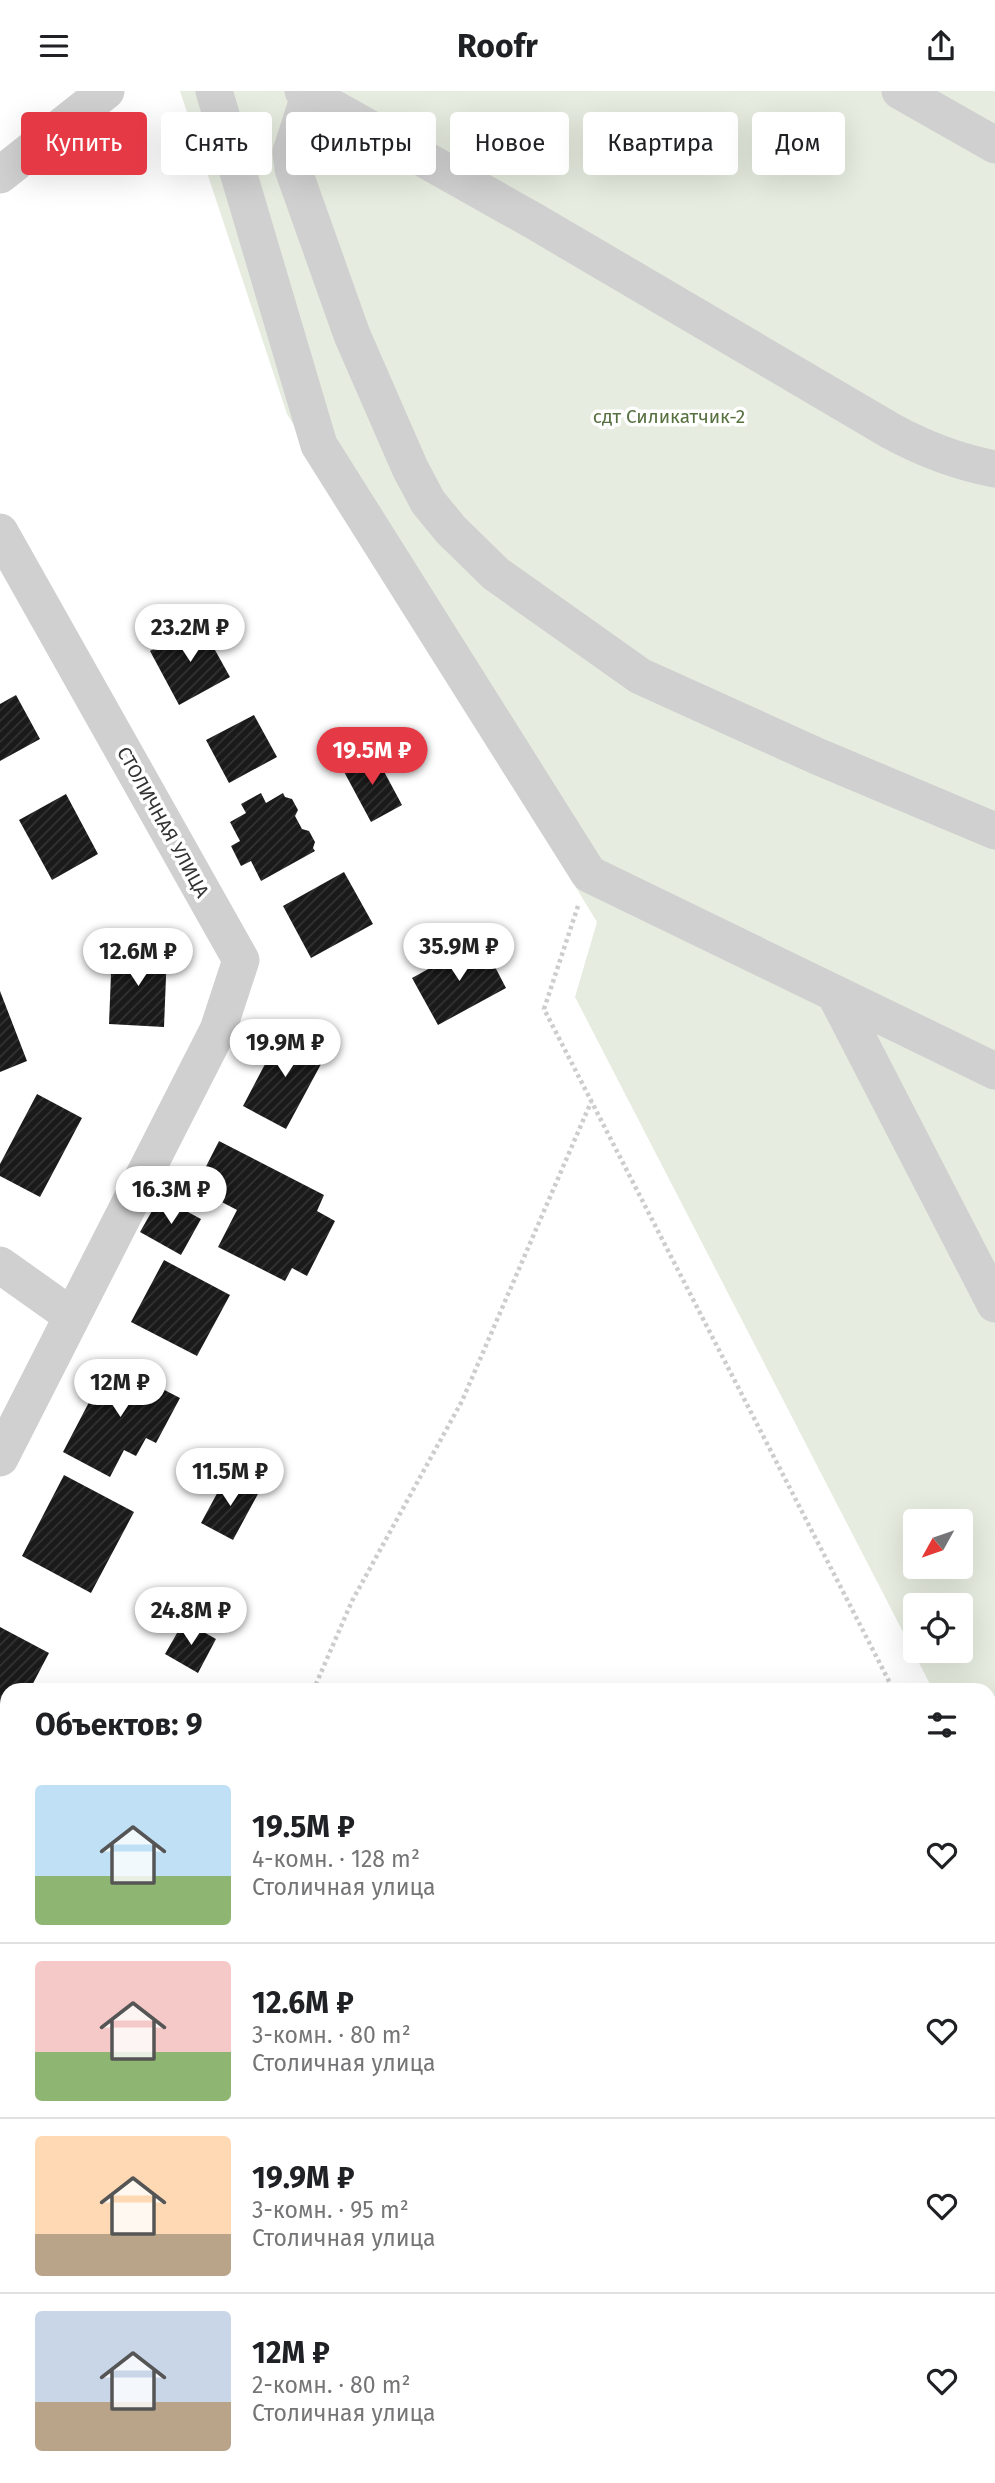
<!DOCTYPE html>
<html lang="ru">
<meta charset="utf-8">
<style>
:root{--surface:#fff;--page:#f2f2f2;--text:#202124;--muted:#757577;--line:#e0e0e0;--accent:#e63946}
body{margin:0;font-family:"Fira Sans",sans-serif;background:var(--page);color:var(--text);height:100vh;display:flex;flex-direction:column;font-size:26px;white-space:nowrap}
*{box-sizing:border-box;margin:0}
p{font-size:23px;color:var(--muted)}
.icon{flex:none;width:38px;height:38px;fill:none;stroke:currentColor;stroke-width:2;stroke-linecap:round;stroke-linejoin:round}
.map{position:relative;flex:1;overflow:hidden}
.drawer{position:absolute;left:0px;top:1592px;width:996px;height:800px;display:flex;flex-direction:column;background:var(--surface);border-radius:21px 21px 0 0;box-shadow:0 7px 28px #0002}
.drawer>*{flex:none}
.top-card{position:absolute;left:21px;top:21px;width:954px;height:63px;display:flex;gap:14px}
.needle{width:46px;rotate:230deg}
.fabs{position:absolute;left:903px;top:1418px;display:grid;gap:14px}
.fabs a{display:grid;place-items:center;width:70px;height:70px;border-radius:7px;background:var(--surface);box-shadow:0 7px 28px #0002;font-size:35px}
.price{position:absolute;translate:-50% -60px;padding:0 16px;border-radius:24px;background:#fff;color:#222;font-size:23px;line-height:46px;filter:drop-shadow(0 2px 4px #0008)}
.price::after{content:'';position:absolute;left:50%;top:42px;width:21px;height:16px;margin-left:-10px;background:inherit;clip-path:polygon(0 0,100% 0,50% 100%)}
.price.on{background:var(--accent);color:#fff}
ul{padding:0;list-style:none}
li{display:flex;align-items:center;gap:21px;height:175px;padding:0 35px}
li+li{border-top:2px solid var(--line)}
li span{display:grid;place-items:center;flex:none;width:196px;height:140px;border-radius:7px;color:#555}
li>.icon{margin-inline-start:auto}
span .icon{width:84px;height:84px;fill:#fffc;stroke-width:1}
li b{font-size:30px}
h2{display:flex;justify-content:space-between;align-items:center;height:84px;padding:0 35px;font-size:30px}
.pill{padding:0 24px;border-radius:7px;background:var(--surface);box-shadow:0 7px 28px #0002;font-size:24px;line-height:63px}
.pill.on{background:var(--accent);color:#fff}
header{display:flex;justify-content:space-between;align-items:center;height:91px;padding:0 35px;background:var(--surface);font-size:32px;font-weight:700}
.map>svg:first-child{display:block}
</style>
<header><svg class="icon" aria-label="menu" viewBox="0 0 24 24"><path d="M4 6h16M4 12h16M4 18h16"/></svg>Roofr<svg class="icon" aria-label="share" viewBox="0 0 24 24"><path d="M12 15V3M7 8l5-5 5 5M5 13v7h14v-7"/></svg></header>
<div class="map">
<svg width="995" height="2392" viewBox="0 0 995 2392">
<defs>
<pattern id="building-hatch" width="6" height="6" patternUnits="userSpaceOnUse" patternTransform="scale(1.75)"><rect width="6" height="6" fill="#1a1a1a"/><path d="M-1 1l2-2M0 6l6-6M5 7l2-2" fill="none" stroke="#333"/></pattern>
</defs>
<rect width="100%" height="100%" fill="#fff"/>
<!-- garden -->
<path fill="#e6ecdf" fill-rule="evenodd" d="M180,0h815v1721l-6,-13v-108l-56,-1 -358,-693 22,-75 -310,-508zM915,1430h46v45h-46zM915,1514h46v45h-46z"/>
<!-- building -->
<path fill="url(#building-hatch)" d="M200,532l30,54 -51,28 -29,-54z
M16,604l24,44 -40,22v-57z
M254,624l23,42 -48,26 -23,-43z
M373,660l29,54 -31,17 -29,-54z
M261,702l5,10 17,-10 2,4 7,2 6,11 -3,6 7,13 7,2 6,11 -2,6 2,3 -54,30 -10,-20 -10,5 -10,-20 9,-5 -10,-19 16,-9 -5,-9z
M66,703l32,60 -46,26 -33,-60z
M344,781l29,52 -62,34 -28,-52z
M481,849l25,48 -68,37 -26,-47z
M112,858l55,3 -3,75 -55,-3z
M0,900l27,70 -27,11z
M283,939l44,23 -41,76 -43,-23z
M37,1003l45,24 -42,79 -40,-21v-12z
M219,1050l105,54 -7,16 18,10 -28,55 -15,-8 -7,13 -67,-34 19,-37 -42,-22z
M160,1106l41,22 -20,36 -41,-23z
M164,1169l66,35 -33,61 -66,-34z
M110,1271l70,36 -24,45 -10,-5 -10,18 -12,-6 -14,27 -47,-25z
M64,1384l70,37 -43,81 -69,-37z
M227,1384l32,17 -26,48 -32,-17z
M184,1530l32,18 -18,34 -33,-19z
M0,1536l49,26 -20,38h-22v22l-7,-3z"/>
<g fill="none" stroke-linecap="round" stroke-linejoin="round">
<!-- path -->
<path stroke="#cdcdcd" stroke-width="4.5" stroke-dasharray="3.5 3.5" stroke-linecap="butt" d="M578,815l-34,103 350,682
M313,1600l39,-90 110,-200 129,-299
M989,1785l6,12
M0,2260l7,-14"/>
<!-- minor -->
<path stroke="#d0d0d0" stroke-width="37" d="M214,0l105,354 270,429 406,197
M303,0l231,130 357,210c33,18 67,31 104,38
M900,0l95,54
M309,5l-18,56 2,17 59,166 58,133 18,34 23,28 45,44 144,102 179,81 176,74
M0,84l106,-84
M0,441l241,428 -23,70 -218,428
M835,903l160,310
M0,1174l59,42 15,6"/>
</g>
<g text-anchor="middle" dominant-baseline="central" stroke-width="7" stroke-linejoin="round" paint-order="stroke">
<!-- park labels -->
<g font-size="19" fill="#56703f" stroke="#fff">
<text x="669" y="325">сдт Силикатчик-2</text>
</g>
<!-- street labels -->
<g font-size="19" fill="#333" stroke="#fff">
<text transform="translate(163 731) rotate(61)">СТОЛИЧНАЯ УЛИЦА</text>
</g>
</g>
</svg>
<div class="fabs">
<a><svg class="needle" viewBox="-14 -14 28 28"><path d="M0-13l5 13h-10z" fill="#e53935"/><path d="M0 13l5-13h-10z" fill="#757577"/></svg></a>
<a><svg class="icon" aria-label="locate" viewBox="0 0 24 24"><circle cx="12" cy="12" r="6"/><path d="M12 2v4M12 18v4M2 12h4M18 12h4"/></svg></a>
</div>
<b class="price" style="left:190px;top:573px">23.2M ₽</b>
<b class="price on" style="left:372px;top:696px">19.5M ₽</b>
<b class="price" style="left:459px;top:892px">35.9M ₽</b>
<b class="price" style="left:138px;top:897px">12.6M ₽</b>
<b class="price" style="left:285px;top:988px">19.9M ₽</b>
<b class="price" style="left:171px;top:1135px">16.3M ₽</b>
<b class="price" style="left:120px;top:1328px">12M ₽</b>
<b class="price" style="left:230px;top:1417px">11.5M ₽</b>
<b class="price" style="left:191px;top:1556px">24.8M ₽</b>
<div class="top-card">
<a class="pill on">Купить</a>
<a class="pill">Снять</a>
<a class="pill">Фильтры</a>
<a class="pill">Новое</a>
<a class="pill">Квартира</a>
<a class="pill">Дом</a>
</div>
<section class="drawer">
<h2>Объектов: 9<svg class="icon" aria-label="filters" viewBox="0 0 24 24"><path d="M4 7h16M4 17h16"/><circle cx="9" cy="7" r="2"/><circle cx="15" cy="17" r="2"/></svg></h2>
<ul>
<li><span style="background:linear-gradient(#bfe0f5 65%,#8fb573 0)"><svg class="icon" aria-label="home" viewBox="0 0 24 24"><path d="M3 11l9-7 9 7M6 9v11h12V9"/></svg></span><div><b>19.5M ₽</b><p>4-комн. · 128 m²</p><p>Столичная улица</p></div><svg class="icon" aria-label="heart" viewBox="0 0 24 24"><path d="M12 20l-8-8c-3-5 5-10 8-4 3-6 11-1 8 4z"/></svg></li>
<li><span style="background:linear-gradient(#f6c9c9 65%,#8fb573 0)"><svg class="icon" aria-label="home" viewBox="0 0 24 24"><path d="M3 11l9-7 9 7M6 9v11h12V9"/></svg></span><div><b>12.6M ₽</b><p>3-комн. · 80 m²</p><p>Столичная улица</p></div><svg class="icon" aria-label="heart" viewBox="0 0 24 24"><path d="M12 20l-8-8c-3-5 5-10 8-4 3-6 11-1 8 4z"/></svg></li>
<li><span style="background:linear-gradient(#ffd9b3 70%,#b9a48a 0)"><svg class="icon" aria-label="home" viewBox="0 0 24 24"><path d="M3 11l9-7 9 7M6 9v11h12V9"/></svg></span><div><b>19.9M ₽</b><p>3-комн. · 95 m²</p><p>Столичная улица</p></div><svg class="icon" aria-label="heart" viewBox="0 0 24 24"><path d="M12 20l-8-8c-3-5 5-10 8-4 3-6 11-1 8 4z"/></svg></li>
<li><span style="background:linear-gradient(#c9d6e8 65%,#b9a48a 0)"><svg class="icon" aria-label="home" viewBox="0 0 24 24"><path d="M3 11l9-7 9 7M6 9v11h12V9"/></svg></span><div><b>12M ₽</b><p>2-комн. · 80 m²</p><p>Столичная улица</p></div><svg class="icon" aria-label="heart" viewBox="0 0 24 24"><path d="M12 20l-8-8c-3-5 5-10 8-4 3-6 11-1 8 4z"/></svg></li>
</ul>
</section>
</div>
